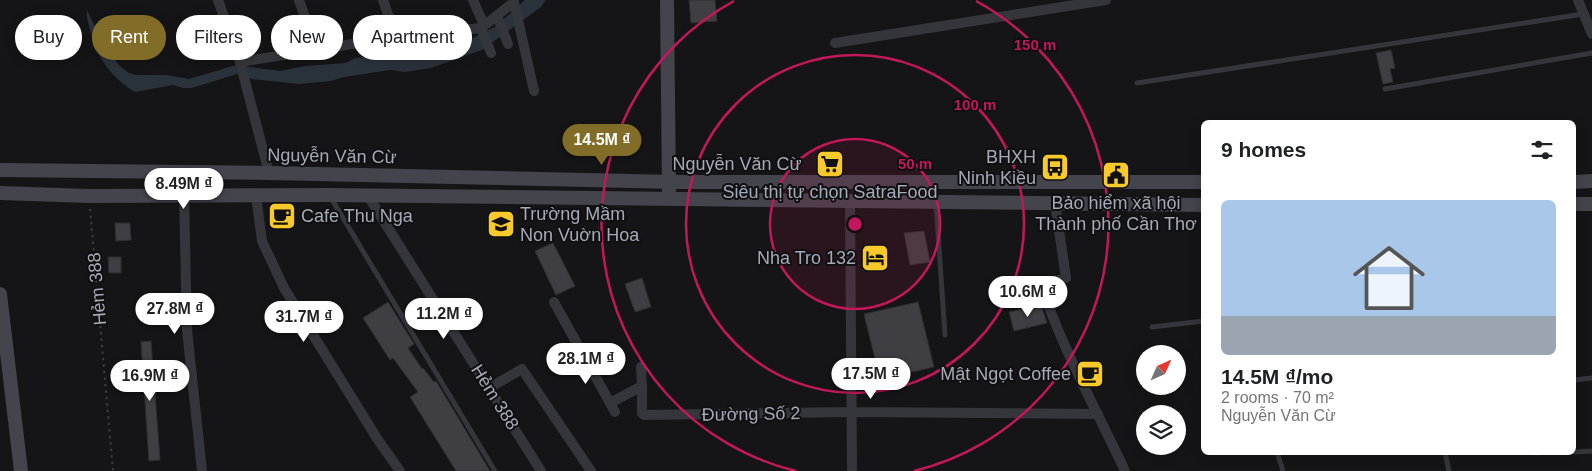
<!DOCTYPE html>
<meta charset="utf-8">
<style>
:root{--surface:#fff;--page:#f2f2f2;--text:#202124;--muted:#757577;--accent:#816d27}
body{margin:0;font-family:Arial,sans-serif;background:var(--page);color:var(--text);height:100vh;display:flex;flex-direction:column;font-size:19px;white-space:nowrap}
*{box-sizing:border-box;margin:0}
p{font-size:16px;color:var(--muted)}
.icon{flex:none;width:28px;height:28px;fill:none;stroke:currentColor;stroke-width:2;stroke-linecap:round;stroke-linejoin:round}
.map{position:relative;flex:1;overflow:hidden}
.drawer{position:absolute;left:1201px;top:120px;width:375px;height:335px;display:flex;flex-direction:column;background:var(--surface);border-radius:8px;box-shadow:0 2px 12px #0003}
.drawer>*{flex:none}
.banner{position:absolute;left:15px;top:15px;width:475px;height:45px;display:flex;gap:10px}
.needle{width:32px;rotate:45deg}
.buttons{position:absolute;left:1136px;top:345px;display:grid;gap:10px}
.buttons a{display:grid;place-items:center;width:50px;height:50px;border-radius:50%;background:var(--surface);box-shadow:0 2px 12px #0003;font-size:25px}
.price{position:absolute;translate:-50% -42px;padding:0 11px;border-radius:18px;background:#fff;color:#222;font-size:16px;line-height:32px;filter:drop-shadow(0 1px 2px #0008)}
.price::after{content:'';position:absolute;left:50%;top:30px;width:15px;height:11px;margin-left:-8px;background:inherit;clip-path:polygon(0 0,100% 0,50% 100%)}
.price.active{background:var(--accent);color:#fff}
ul{padding:0;list-style:none}
li{display:grid;align-content:center;gap:10px;height:265px;padding:0 20px}
li span{display:grid;place-items:center;height:155px;border-radius:8px;color:#555}
li>.icon{margin-inline-start:auto}
span .icon{width:90px;height:90px;fill:#fffc;stroke-width:1}
li b{font-size:21px}
h2{display:flex;justify-content:space-between;align-items:center;height:60px;padding:0 20px;font-size:21px}
.tag{padding:0 18px;border-radius:22px;background:var(--surface);box-shadow:0 2px 12px #0003;font-size:18px;line-height:45px}
.tag.active{background:var(--accent);color:#fff}
.map>svg:first-child{display:block}
</style>
<div class="map">
<svg width="1592" height="471" viewBox="0 0 1592 471">
<rect width="100%" height="100%" fill="#151416"/>
<!-- water -->
<path fill="#2a323b" d="M525,0h21l-5,7 -59,43 -51,18 -26,4 -15,-2 -46,7 -13,4 -32,3 -47,-5 -15,-5 -45,14h-9l-10,-3 -38,7c-22,-13 -38,-34 -44,-59 -2,-8 -5,-14 -4,-23l20,41 14,16 8,6 7,2h31l22,4 47,-14 44,6 25,-5 41,-3 9,-5 17,-2 66,-1 57,-28z"/>
<!-- building -->
<path fill="#3f3e43" stroke="#2f2e32" d="M689,0h26l2,21 -26,2z
M1391,50l4,18 -5,1 3,13 -10,2 -7,-31z
M115,223h15l1,17 -15,1z
M924,231l6,31 -20,3 -6,-32z
M553,243l22,43 -19,9 -21,-44z
M108,257h13v16h-12z
M642,278l9,29 -16,5 -10,-28z
M388,302l26,42 -6,4 14,21 1,-1 11,14 2,-1 54,90h-34l-46,-74 8,-5 -25,-34 -3,2 -27,-42z
M918,302l16,65 -54,12 -16,-65z
M1041,305l6,18 -33,8 -5,-19z
M151,341l9,119 -11,1 -8,-119z"/>
<g fill="none" stroke-linecap="round" stroke-linejoin="round">
<!-- path -->
<path stroke="#3b3c42" stroke-width="2" stroke-dasharray="2.5 4" stroke-linecap="butt" d="M90,209l23,262"/>
<!-- lane -->
<path stroke="#35363b" stroke-width="5" d="M1137,83l446,-69
M1385,89l207,-36
M331,198l164,273
M936,202l9,133
M1152,327l52,-6
M1574,380l18,-2
M1277,452l6,19
M1445,452l4,19
M1574,452l18,-1
M1535,453l18,-1"/>
<!-- street -->
<path stroke="#35363b" stroke-width="10" d="M218,0l22,62 29,111
M299,0l17,49
M383,0l13,37
M473,0l11,25
M1578,0l14,34
M497,16l11,28
M481,28l10,25
M835,43l271,-43
M240,62l156,-25 85,-9 33,-26 20,89
M184,196l3,134 15,141
M256,196l6,45 22,47 94,152 22,31
M368,196l173,275
M850,201l2,270
M1055,203l11,75 -25,7c22,65 55,124 84,186
M554,302l56,101 32,-17v27l2,2 208,-3 246,2
M641,367l1,19
M489,388l33,-19 69,102
M610,403l5,9"/>
<!-- secondary -->
<path stroke="#43444c" stroke-width="14" d="M667,0l2,192
M0,170l269,3 406,9h529
M1574,182l18,-1
M0,193l89,3 240,-1 875,10
M1574,204h18
M0,294l21,177"/>
</g>
<!-- distance rings -->
<circle cx="855" cy="224" r="85" fill="#c2185b" fill-opacity=".12"/>
<g fill="none" stroke="#c2185b" stroke-width="2.5">
<circle cx="855" cy="224" r="85"/>
<circle cx="855" cy="224" r="169"/>
<path d="M796 471A254 254 0 0 1 734 1M976 1A254 254 0 0 1 914 471"/>
</g>
<!-- icons -->
<defs>
<g id="supermarket-square" transform="scale(1.4375)"><rect x="-9" y="-9" width="18" height="18" rx="4" fill="#f8c92b" stroke="#100f11"/><path d="M-6-5.5h2.5l.6 2H6L4.5 2H-2.5L-4.4-4H-6ZM-1.5 3.2a1.3 1.3 0 1 0 .1 0ZM3 3.2a1.3 1.3 0 1 0 .1 0Z" fill="#111"/></g>
<g id="bus-square" transform="scale(1.4375)"><rect x="-9" y="-9" width="18" height="18" rx="4" fill="#f8c92b" stroke="#100f11"/><path d="M-5-6H5V4H4V6H2V4H-2V6H-4V4H-5ZM-3.5-4V0h7V-4ZM-3.5 1.2v1.5H-2V1.2ZM2 1.2v1.5H3.5V1.2Z" fill="#111"/></g>
<g id="civic-square" transform="scale(1.4375)"><rect x="-9" y="-9" width="18" height="18" rx="4" fill="#f8c92b" stroke="#100f11"/><path d="M-.6-6.5H3V-4.5H.6V-3L4-1V1h2V6H-6V1h2V-1L-.6-3ZM-1.2 2.5V6h2.4V2.5Z" fill="#111"/></g>
<g id="cafe-square" transform="scale(1.4375)"><rect x="-9" y="-9" width="18" height="18" rx="4" fill="#f8c92b" stroke="#100f11"/><path d="M-5.5-4.5H6V0H3Q3 3.5 0 3.5H-2.5Q-5.5 3.5-5.5 0ZM3-3.2v2h1.7v-2ZM-6 4.5H4V6H-6Z" fill="#111"/></g>
<g id="school-square" transform="scale(1.4375)"><rect x="-9" y="-9" width="18" height="18" rx="4" fill="#f8c92b" stroke="#100f11"/><path d="M0-5L7-2L0 1L-7-2ZM-4 1L0 2.5L4 1V4Q0 6-4 4Z" fill="#111"/></g>
<g id="hotel-square" transform="scale(1.4375)"><rect x="-9" y="-9" width="18" height="18" rx="4" fill="#f8c92b" stroke="#100f11"/><path d="M-6-4.5h1.5V1H6V5H4.5V3h-9V5H-6ZM-4 0a1.8 1.8 0 1 1 3.6 0ZM.5 0V-2.5h3Q6-2.5 6 0Z" fill="#111"/></g>
</defs>
<g fill-rule="evenodd">
<use href="#supermarket-square" x="830" y="164"/>
<use href="#bus-square" x="1055" y="167"/>
<use href="#civic-square" x="1116" y="175"/>
<use href="#cafe-square" x="282" y="216"/>
<use href="#school-square" x="501" y="224"/>
<use href="#hotel-square" x="875" y="258"/>
<use href="#cafe-square" x="1090" y="374"/>
</g>
<g text-anchor="middle" dominant-baseline="central" stroke-width="4" stroke-linejoin="round" paint-order="stroke">
<!-- street labels -->
<g font-size="18" fill="#a6a9b7" stroke="#100f11">
<text transform="translate(332 156) rotate(1)">Nguyễn Văn Cừ</text>
<text x="737" y="164">Nguyễn Văn Cừ</text>
<text transform="translate(97 289) rotate(-95)">Hẻm 388</text>
<text transform="translate(495 397) rotate(58)">Hẻm 388</text>
<text transform="translate(751 414) rotate(-1)">Đường Số 2</text>
</g>
<!-- poi labels -->
<g font-size="18" fill="#a6a9b7" stroke="#100f11" text-anchor="end">
<text x="1036" y="157">BHXH<tspan x="1036" dy="21">Ninh Kiều</tspan></text>
<text x="830" y="192" text-anchor="middle">Siêu thị tự chọn SatraFood</text>
<text x="1116" y="203" text-anchor="middle">Bảo hiểm xã hội<tspan x="1116" dy="21">Thành phố Cần Thơ</tspan></text>
<text x="520" y="214" text-anchor="start">Trường Mầm<tspan x="520" dy="21">Non Vuờn Hoa</tspan></text>
<text x="301" y="216" text-anchor="start">Cafe Thu Nga</text>
<text x="856" y="258">Nha Tro 132</text>
<text x="1071" y="374">Mật Ngọt Coffee</text>
</g>
</g>
<circle cx="855" cy="224" r="8" fill="#c2185b" stroke="#100f11" stroke-width="2.5"/>
<g font-size="15" text-anchor="middle" font-weight="bold" fill="#c2185b" stroke="#100f11" stroke-width="4" stroke-linejoin="round" paint-order="stroke">
<text x="1035" y="50">150 m</text>
<text x="975" y="110">100 m</text>
<text x="915" y="169">50 m</text>
</g>
</svg>
<div class="buttons">
<a><svg class="needle" viewBox="-14 -14 28 28"><path d="M0-13l5 13h-10z" fill="#e53935"/><path d="M0 13l5-13h-10z" fill="#757577"/></svg></a>
<a><svg class="icon" aria-label="layers" viewBox="0 0 24 24"><path d="M12 4l9 5-9 5-9-5zM3 14l9 5 9-5"/></svg></a>
</div>
<b class="price active" style="left:602px;top:166px">14.5M ₫</b>
<b class="price" style="left:184px;top:210px">8.49M ₫</b>
<b class="price" style="left:1028px;top:318px">10.6M ₫</b>
<b class="price" style="left:175px;top:335px">27.8M ₫</b>
<b class="price" style="left:444px;top:340px">11.2M ₫</b>
<b class="price" style="left:304px;top:343px">31.7M ₫</b>
<b class="price" style="left:586px;top:385px">28.1M ₫</b>
<b class="price" style="left:871px;top:400px">17.5M ₫</b>
<b class="price" style="left:150px;top:402px">16.9M ₫</b>
<div class="banner">
<a class="tag">Buy</a>
<a class="tag active">Rent</a>
<a class="tag">Filters</a>
<a class="tag">New</a>
<a class="tag">Apartment</a>
</div>
<section class="drawer">
<h2>9 homes<svg class="icon" aria-label="filters" viewBox="0 0 24 24"><path d="M4 7h16M4 17h16"/><circle cx="9" cy="7" r="2"/><circle cx="15" cy="17" r="2"/></svg></h2>
<ul>
<li><span style="background:linear-gradient(#a9c7e8 75%,#9aa5b1 0)"><svg class="icon" aria-label="home" viewBox="0 0 24 24"><path d="M3 11l9-7 9 7M6 9v11h12V9"/></svg></span><div><b>14.5M ₫/mo</b><p>2 rooms · 70 m²</p><p>Nguyễn Văn Cừ</p></div></li>
</ul>
</section>
</div>
